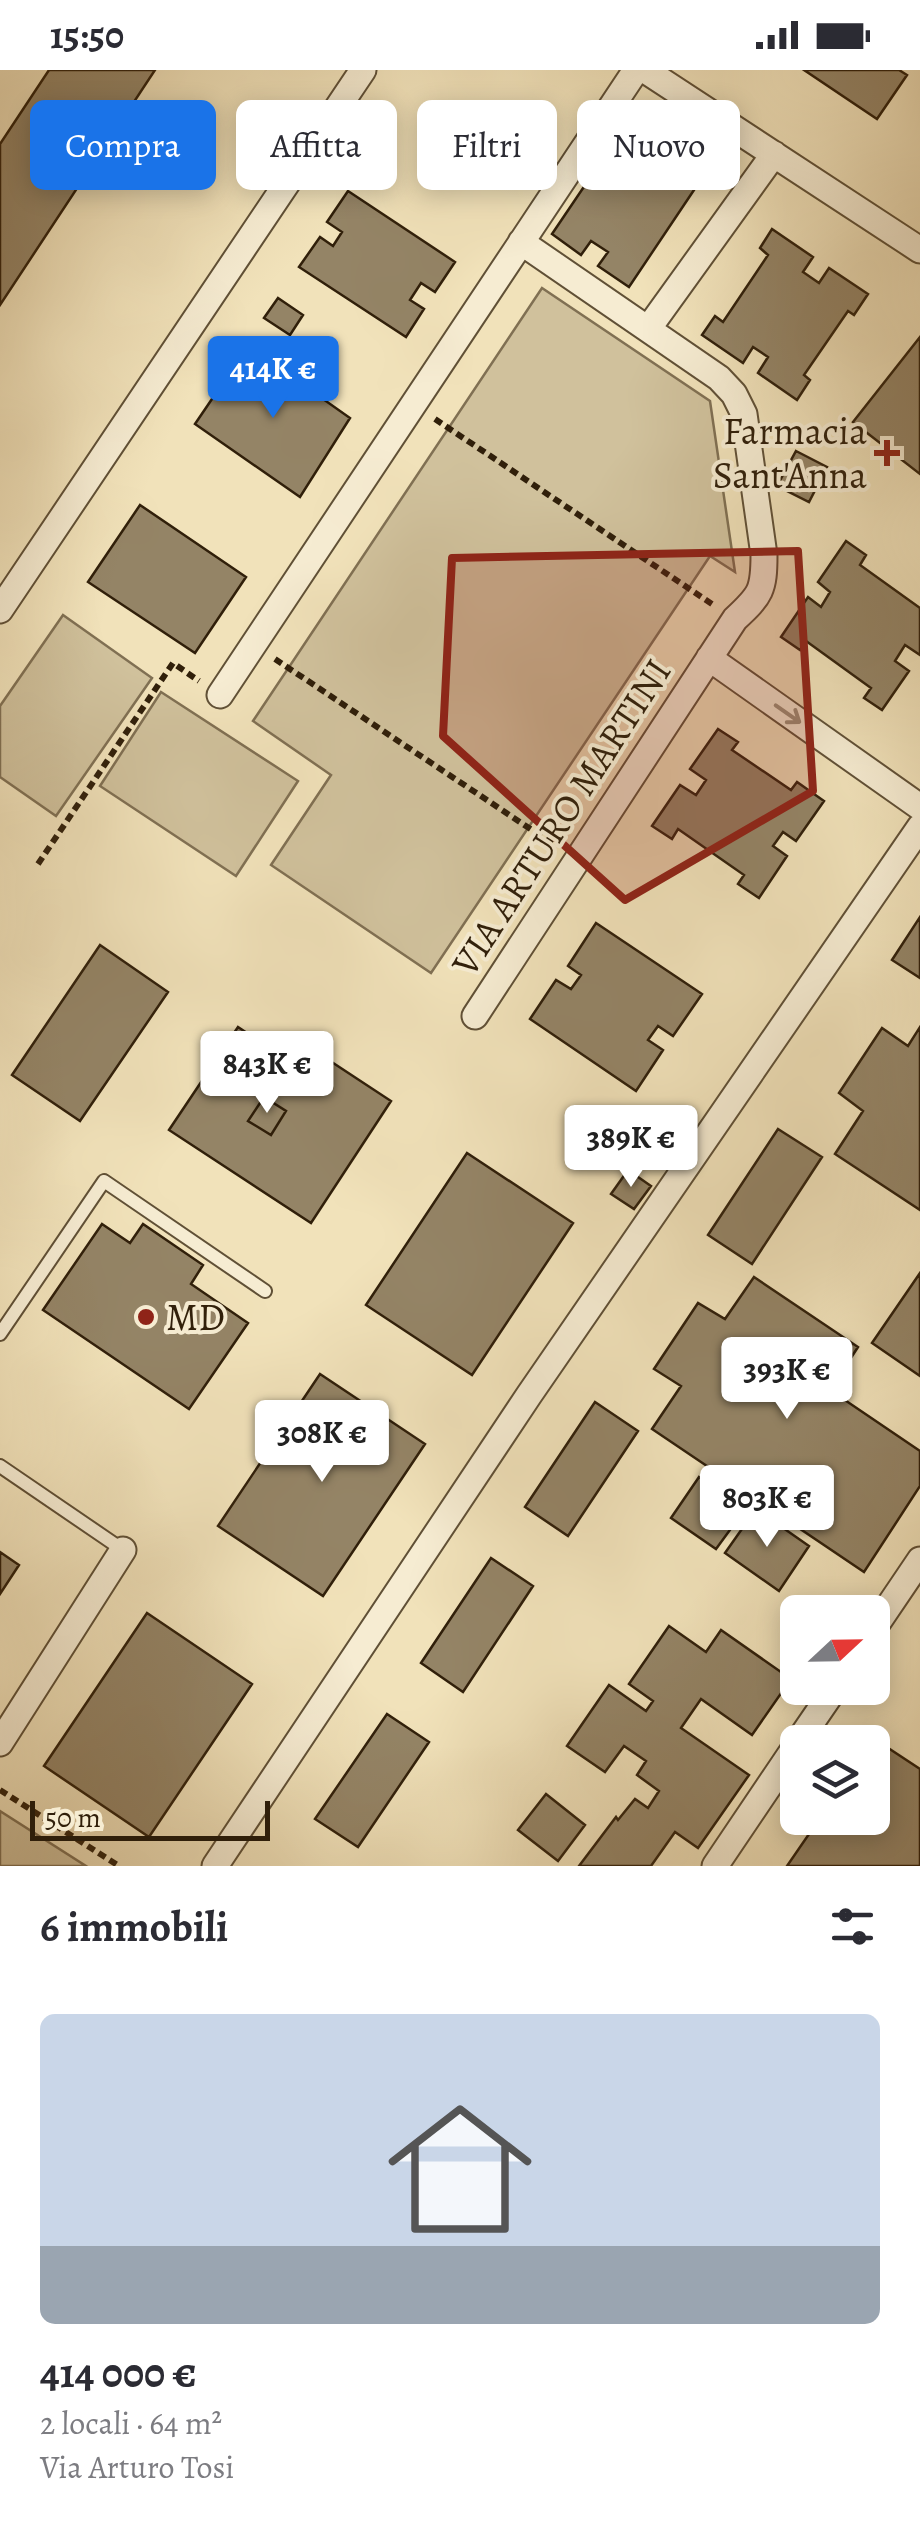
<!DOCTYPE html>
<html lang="it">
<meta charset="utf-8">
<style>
:root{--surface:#fff;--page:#f7f7f7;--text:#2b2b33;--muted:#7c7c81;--accent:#1a73e8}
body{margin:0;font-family:Alegreya,serif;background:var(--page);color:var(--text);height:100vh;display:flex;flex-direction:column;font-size:38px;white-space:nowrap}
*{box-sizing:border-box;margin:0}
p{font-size:32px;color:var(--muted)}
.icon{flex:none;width:55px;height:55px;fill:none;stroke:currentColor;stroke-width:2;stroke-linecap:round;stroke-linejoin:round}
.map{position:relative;height:1796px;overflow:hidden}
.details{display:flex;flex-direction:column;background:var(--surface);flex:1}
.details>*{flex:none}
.hud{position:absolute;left:30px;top:30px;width:860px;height:90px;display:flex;gap:20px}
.needle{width:65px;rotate:68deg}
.buttons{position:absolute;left:780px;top:1525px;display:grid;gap:20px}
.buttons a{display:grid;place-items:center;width:110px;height:110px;border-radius:15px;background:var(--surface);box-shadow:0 5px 25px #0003;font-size:50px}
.scale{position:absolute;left:30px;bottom:25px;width:240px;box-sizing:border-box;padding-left:10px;border:5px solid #301f0a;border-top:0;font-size:28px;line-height:35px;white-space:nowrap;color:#301f0a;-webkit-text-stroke:8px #f6ecd2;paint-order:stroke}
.price{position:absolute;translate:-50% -85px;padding:0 22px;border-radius:10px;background:#fff;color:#222;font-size:32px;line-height:65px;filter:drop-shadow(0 2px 5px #0008)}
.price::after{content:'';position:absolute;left:50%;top:60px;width:30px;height:22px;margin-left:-15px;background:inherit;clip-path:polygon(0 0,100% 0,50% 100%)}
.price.on{background:var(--accent);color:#fff}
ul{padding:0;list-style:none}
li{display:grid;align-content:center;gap:20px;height:530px;padding:0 40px}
li span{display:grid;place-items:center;height:310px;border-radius:15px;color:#555}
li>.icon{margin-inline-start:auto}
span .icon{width:180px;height:180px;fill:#fffc;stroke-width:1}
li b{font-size:42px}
h2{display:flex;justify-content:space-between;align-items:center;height:120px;padding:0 40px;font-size:42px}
.tag{padding:0 35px;border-radius:15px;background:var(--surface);box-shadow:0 5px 25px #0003;font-size:35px;line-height:90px}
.tag.on{background:var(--accent);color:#fff}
.status{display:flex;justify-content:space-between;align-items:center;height:70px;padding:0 50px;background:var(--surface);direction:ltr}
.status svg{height:28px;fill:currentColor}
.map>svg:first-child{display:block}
</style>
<div class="status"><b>15:50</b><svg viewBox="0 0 49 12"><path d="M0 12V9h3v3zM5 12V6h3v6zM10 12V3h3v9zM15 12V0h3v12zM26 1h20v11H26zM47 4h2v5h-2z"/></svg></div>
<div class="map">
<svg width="920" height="1796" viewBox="0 0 920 1796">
<rect width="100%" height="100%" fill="#f1e2ba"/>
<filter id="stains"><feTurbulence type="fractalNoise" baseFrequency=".002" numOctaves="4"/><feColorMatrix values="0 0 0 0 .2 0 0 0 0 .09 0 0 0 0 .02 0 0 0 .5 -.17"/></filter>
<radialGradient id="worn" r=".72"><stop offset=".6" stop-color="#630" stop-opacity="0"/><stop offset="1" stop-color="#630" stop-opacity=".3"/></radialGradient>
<!-- green -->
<path fill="#d0c19c" stroke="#807053" stroke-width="2.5" d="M542,218l168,113 25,171 -25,-16 -279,417 -160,-108 60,-90 -78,-54z
M63,545l89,63 -96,138 -56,-39v-71z
M161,622l137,89 -62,95 -136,-90z
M0,1741l86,55h-86z"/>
<!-- building -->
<path fill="#948466" stroke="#301f0a" stroke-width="2.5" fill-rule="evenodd" d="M49,0h106l-155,235v-161z
M804,0h95l8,5 -30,44z
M623,59l30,20 -12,16 17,12 11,-17 31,21 -71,106 -31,-21 10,-14 -17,-11 -10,14 -29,-21z
M348,121l107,71 -20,30 -14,-9 -11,17 14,9 -18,28 -107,-70 21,-30 13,9 9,-14 -15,-10z
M772,159l41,28 -10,15 16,11 10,-15 39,26 -14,21 -6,-4 -44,64 6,5 -13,20 -39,-27 10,-16 -15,-10 -10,16 -41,-28 13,-19 8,6 45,-67 -8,-7z
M278,228l25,17 -13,20 -26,-17z
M920,267v137l-67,-52z
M248,276l102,72 -50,79 -105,-73z
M796,381l31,16 -18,35 -32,-16z
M140,435l106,72 -51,76 -107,-71z
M846,471l20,14 -6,10 60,43v47l-15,-10 -10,16 14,10 -27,39 -18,-12 7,-10 -65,-47 -6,9 -19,-13 27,-40 13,10 9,-15 -12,-10z
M718,659l20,13 -6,8 59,40 6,-8 27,19 -28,40 -13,-9 -10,14 14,10 -28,42 -21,-14 6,-9 -66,-46 -6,10 -20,-13 28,-41 16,10 10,-15 -16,-11z
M920,847v61l-28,-18z
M596,853l106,71 -29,42 -15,-10 -10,14 15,10 -27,41 -106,-72 26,-39 15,9 10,-14 -13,-9z
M100,875l68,47 -88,129 -68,-46z
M238,957l71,47 12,-19 70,46 -80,122 -142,-93zM264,1027l22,14 -15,24 -23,-14z
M920,957v183l-85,-56 28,-43 -24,-18 43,-65 26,18z
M264,1027l22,14 -15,24 -23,-14z
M778,1059l44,28 -70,107 -44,-29z
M467,1083l106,70 -101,152 -106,-70z
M628,1100l23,16 -17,23 -23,-15z
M102,1154l28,19 13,-19 60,41 -12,19 57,39 -59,86 -146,-99z
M920,1203v103l-48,-33z
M754,1207l104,70 -28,43 90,61v35l-56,86 -212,-143 29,-43 -27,-17 44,-66 27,16z
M320,1304l105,70 -102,152 -105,-70z
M595,1332l43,29 -70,105 -43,-29z
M699,1407l47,31 -30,41 -45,-31z
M756,1439l53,37 -30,45 -54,-38z
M0,1482l19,13 -19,29z
M491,1488l42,28 -70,106 -42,-29z
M147,1543l105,71 -103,153 -105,-71z
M669,1556l37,26 15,-22 70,49 -39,56 -51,-36 -20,29 68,47 -51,73 -23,-16 -24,34h-72l37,-49 2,3 17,-21 13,9 11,-17 -22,-16 9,-14 -22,-15 -19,26 -38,-26 42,-61 37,26 7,-10 -24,-17z
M387,1644l42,28 -71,105 -43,-28z
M873,1668l47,31v97h-133l33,-48h52v-76h-2z
M546,1724l39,31 -27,36 -40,-31z"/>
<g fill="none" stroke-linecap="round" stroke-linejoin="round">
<!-- lane casing -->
<g stroke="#605036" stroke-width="16">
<path id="lane" d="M0,1264l104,-153 161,110
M0,1396l123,84"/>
</g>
<!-- street casing -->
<g stroke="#605036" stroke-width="29">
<path id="street" d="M645,0l275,180
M648,259l126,-175
M0,540l363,-540
M709,588l211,149
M220,625l416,-625
M475,946l260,-397c26,-24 29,-29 29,-64l-20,-141 -10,-20 -15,-16 -198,-136
M872,1561l48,-71
M798,1672l37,-54
M0,1673l123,-193
M215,1796l314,-471 391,-568
M715,1796l83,-123"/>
</g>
<!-- path -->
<path stroke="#301f0a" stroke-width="6" stroke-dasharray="8 5" stroke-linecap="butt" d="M435,349l277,185
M275,589l281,187
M38,794l135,-201 26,18
M0,1720l119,76"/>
<!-- lane -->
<use href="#lane" stroke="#f6ecd2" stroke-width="12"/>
<!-- street -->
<use href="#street" stroke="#f6ecd2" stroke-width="25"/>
</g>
<!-- one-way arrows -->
<defs><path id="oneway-shaft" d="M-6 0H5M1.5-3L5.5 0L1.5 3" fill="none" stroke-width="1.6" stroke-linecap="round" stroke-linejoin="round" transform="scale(2.5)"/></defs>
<use stroke="#9d9078" href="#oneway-shaft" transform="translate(788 644) rotate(35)"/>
<!-- marked area -->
<path fill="#8f2418" fill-opacity="0.2" stroke="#8f2418" stroke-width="8" stroke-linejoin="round" d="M798,481l15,240 -188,109 -182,-164 9,-178z"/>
<!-- markers -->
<g fill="#8f2418" stroke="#f6ecd2" stroke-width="4">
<path d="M882 368h10v10h10v10h-10v10h-10v-10h-10v-10h10z"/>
<circle cx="146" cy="1247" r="10"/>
</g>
<g text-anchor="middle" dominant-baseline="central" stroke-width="8" stroke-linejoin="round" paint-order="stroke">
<!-- poi labels -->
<g font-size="38" fill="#301f0a" stroke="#f6ecd2" text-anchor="end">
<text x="867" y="361">Farmacia<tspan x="867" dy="44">Sant'Anna</tspan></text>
<text x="166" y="1247" text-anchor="start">MD</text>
</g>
<!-- street labels -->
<g font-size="38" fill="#301f0a" stroke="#f6ecd2">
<text transform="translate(561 747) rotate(-57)">VIA ARTURO MARTINI</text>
</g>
</g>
<rect width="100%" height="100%" filter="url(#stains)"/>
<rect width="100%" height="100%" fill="url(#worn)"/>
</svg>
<div class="buttons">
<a><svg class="needle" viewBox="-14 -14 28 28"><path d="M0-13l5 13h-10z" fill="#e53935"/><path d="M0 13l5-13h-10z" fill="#7c7c81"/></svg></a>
<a><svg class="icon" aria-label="layers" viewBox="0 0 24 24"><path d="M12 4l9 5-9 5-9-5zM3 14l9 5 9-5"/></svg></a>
</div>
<div class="scale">50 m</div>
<b class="price on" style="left:273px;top:351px">414K €</b>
<b class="price" style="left:267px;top:1046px">843K €</b>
<b class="price" style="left:631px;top:1120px">389K €</b>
<b class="price" style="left:787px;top:1352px">393K €</b>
<b class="price" style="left:322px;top:1415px">308K €</b>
<b class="price" style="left:767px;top:1480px">803K €</b>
<div class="hud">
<a class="tag on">Compra</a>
<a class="tag">Affitta</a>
<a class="tag">Filtri</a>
<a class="tag">Nuovo</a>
</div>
</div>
<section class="details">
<h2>6 immobili<svg class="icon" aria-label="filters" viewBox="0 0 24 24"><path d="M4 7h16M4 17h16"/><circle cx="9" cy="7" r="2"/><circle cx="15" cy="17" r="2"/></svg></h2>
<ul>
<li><span style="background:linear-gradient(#c9d6e8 75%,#9aa5b1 0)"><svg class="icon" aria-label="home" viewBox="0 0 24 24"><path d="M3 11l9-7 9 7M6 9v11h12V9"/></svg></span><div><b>414 000 €</b><p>2 locali · 64 m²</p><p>Via Arturo Tosi</p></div></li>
</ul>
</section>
